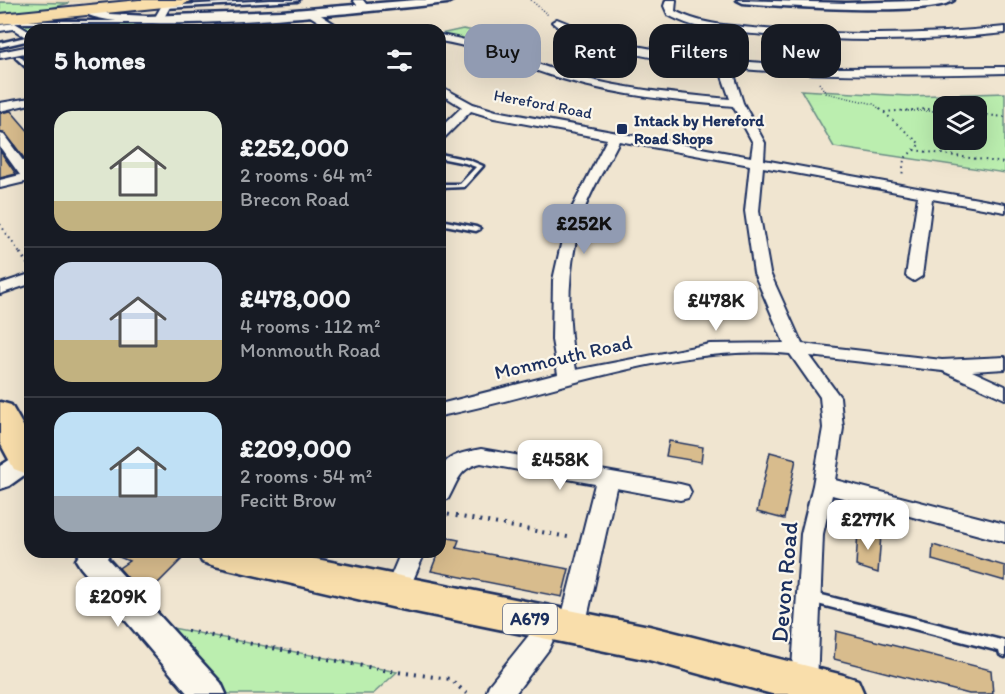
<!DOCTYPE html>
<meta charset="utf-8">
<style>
:root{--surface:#171b24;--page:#20242c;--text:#f1f3f6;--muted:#9ea1a6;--line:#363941;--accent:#919bb2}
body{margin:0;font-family:Itim,sans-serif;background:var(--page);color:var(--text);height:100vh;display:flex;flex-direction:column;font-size:22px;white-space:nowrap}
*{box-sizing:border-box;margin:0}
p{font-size:20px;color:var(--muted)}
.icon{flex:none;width:33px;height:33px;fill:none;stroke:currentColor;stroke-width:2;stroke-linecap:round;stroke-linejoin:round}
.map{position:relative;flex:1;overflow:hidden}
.panel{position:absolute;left:24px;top:24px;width:422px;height:534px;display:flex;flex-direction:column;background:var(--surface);border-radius:18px;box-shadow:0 6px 24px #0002}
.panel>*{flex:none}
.guide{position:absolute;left:464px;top:24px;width:452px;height:54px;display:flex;gap:12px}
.tools{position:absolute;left:933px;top:96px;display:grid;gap:12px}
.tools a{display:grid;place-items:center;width:54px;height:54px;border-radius:12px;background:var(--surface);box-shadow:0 6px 24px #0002;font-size:30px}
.price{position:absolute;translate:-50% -51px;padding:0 14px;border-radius:12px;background:#fff;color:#222;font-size:20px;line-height:39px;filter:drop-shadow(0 2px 3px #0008)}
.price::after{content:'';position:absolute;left:50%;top:36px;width:18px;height:14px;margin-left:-9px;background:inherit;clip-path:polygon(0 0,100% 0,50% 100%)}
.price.active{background:var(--accent);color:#111}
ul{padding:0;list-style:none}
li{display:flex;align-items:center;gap:18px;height:150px;padding:0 30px}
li+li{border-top:2px solid var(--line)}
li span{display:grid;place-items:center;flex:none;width:168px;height:120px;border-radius:18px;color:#555}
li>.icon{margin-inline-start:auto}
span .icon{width:72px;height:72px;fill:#fffc;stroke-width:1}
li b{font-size:26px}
h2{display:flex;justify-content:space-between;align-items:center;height:72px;padding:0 30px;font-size:26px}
.tag{padding:0 21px;border-radius:18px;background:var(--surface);box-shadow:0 6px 24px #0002;font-size:21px;line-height:54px}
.tag.active{background:var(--accent);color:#111}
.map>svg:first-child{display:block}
</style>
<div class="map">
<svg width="1005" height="694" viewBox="0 0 1005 694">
<rect width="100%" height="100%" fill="#f0e5d0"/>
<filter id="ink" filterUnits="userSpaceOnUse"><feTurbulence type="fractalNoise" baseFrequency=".0167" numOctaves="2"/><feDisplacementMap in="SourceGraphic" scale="12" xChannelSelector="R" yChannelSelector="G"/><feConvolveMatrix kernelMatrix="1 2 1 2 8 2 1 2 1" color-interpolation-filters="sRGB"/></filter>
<g filter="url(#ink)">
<!-- built -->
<path fill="#e9d9bc" d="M0,0h154l-32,4z"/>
<!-- green -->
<path fill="#bbeeaf" stroke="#6b8e86" stroke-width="1.5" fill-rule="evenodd" d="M0,2l69,1 -32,9 -37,3z
M35,24l146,1 -38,5h-113v3l-11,-8h-8z
M463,29l16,3 4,6 -5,6 -38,-6v-4z
M801,90l107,6 97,-3v80l-171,-26zM944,106h32v34h-32z
M147,623l250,49 -24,22h-164z"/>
<!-- building -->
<path fill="#d8bc8d" stroke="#1b2f5e" stroke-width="1.5" d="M11,111l19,22v33l-24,-32 -6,-2v-19z
M0,151l16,23 -16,4z
M669,441l34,6 -2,15 -35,-6z
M770,452l26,7 -12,60 -27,-7z
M858,529l23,6 -3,38 -22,-7z
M444,537l15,3 -3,8 113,21 -7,28 -131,-26z
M933,545l72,21v15l-73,-21z
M113,552h52l17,7 -32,32 -17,-7 -14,-16 10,-7 -17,-7z
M836,631l155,39 2,24h-24l-135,-35z"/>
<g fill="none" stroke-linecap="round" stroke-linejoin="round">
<!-- service casing -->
<g stroke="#1b2f5e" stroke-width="5">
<path id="service" d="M271,0h28l-2,1 -132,7 -2,-1 2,-1z
M0,21h155l2,1 -2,1h-155z
M30,36v4l-30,7v-4z
M16,56h4l10,10v5l-14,-13z
M440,154l29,6 14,6 -19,21 -24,1v-4h20l16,-17 -11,-4 -25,-5z
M440,220l36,7 4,2 -4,2 -36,-7z
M810,592l195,49v16l-5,-2 -1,-4 -193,-50 -2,-4 2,-4z"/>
</g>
<!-- minor casing -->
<g stroke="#1b2f5e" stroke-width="4">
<path id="minor" d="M353,0h10l7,9 -8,2z
M666,0h10l-1,11c29,15 59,15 90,18 80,7 160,7 240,-2v6c-80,9 -159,9 -239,2 -34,-3 -67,-3 -98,-20l-4,-9z
M162,5l8,2 -8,14h-6l-2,-2z
M310,12h6l28,18h-12l-22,-14z
M557,19l57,23 94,17 127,9 170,-1v6c-91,2 -183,4 -273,-5l11,35 22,40 -1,17 241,44v8l-73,-13 -10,77 -8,5 -8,-5 12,-80 -155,-29 -4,44 11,62 32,71 140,16 63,-3v12l-33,2 33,15v13l-62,-28 -133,-15 30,41 3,31 -8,52 170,44v18l-173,-47 -9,39 -6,150 -4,8h-18l-4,-8 10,-150 12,-49 10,-57 -3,-31 -30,-43c-117,-11 -237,40 -350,62v-12l118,-30 -6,-34 1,-60 14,-62 40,-79 -113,-21 -23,-7 -27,27 -4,1v-11l22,-21 -22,-14v-7l33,18 23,7 255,46 2,-14 -20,-37c-56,-5 -113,-10 -167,-26 -43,-12 -82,-32 -126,-39v-6c48,7 90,29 136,41 50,14 102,18 154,23l-8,-23 -1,-9c-42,-5 -138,-16 -169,-45zM619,141l131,24 -5,46 9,62 30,70 -74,1 -134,26c-10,-50 -9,-101 5,-150 7,-26 26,-55 38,-79z
M15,23l15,9v8l-17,-11 -13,2v-6z
M30,46v6l-30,6v-6z
M30,98v6l-30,7v-8z
M0,134l4,1 26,35v14l-5,-2 -25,6v-8l20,-5 -20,-28z
M30,274v10l-30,10v-10z
M481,449l199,35 8,2 3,6 -3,6 -8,2 -64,-12 -31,139 -4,8 -9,3 -9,-3 -4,-8 36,-143 -114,-21c-22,5 -23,18 -33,36l-8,2c0,-40 0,-44 41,-52z
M401,552h24l-20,47 -9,3 -9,-3 -3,-7z
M548,611l9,4 4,7 -12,27 -34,45h-29l3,-9 41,-51 9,-19z"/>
</g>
<!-- tertiary casing -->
<g stroke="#1b2f5e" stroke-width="5">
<path id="tertiary" d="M416,0h37l-6,3c-54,6 -334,37 -365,8l6,-3 22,6 37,2 135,-5z
M737,0l109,3 108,-3c-21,17 -178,6 -211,3z
M26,452l4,1v18l-21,15 -9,3v-23l17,-11z
M81,552h30l-4,6 114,125 5,11h-38l-107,-126 -5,-8z"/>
</g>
<!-- primary casing -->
<g stroke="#1b2f5e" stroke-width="5">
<path id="primary" d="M0,402l11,3 19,33v37l-16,-6 -14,-26z
M197,552h85l367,74 194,49 15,5 6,14h-92l-123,-34 -253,-52 -181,-42 -13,-4z"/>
</g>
<!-- trunk casing -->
<g stroke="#1b2f5e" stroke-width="4">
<path id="trunk" d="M139,0h52l-8,5 -183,19v-10z"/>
</g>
<!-- path-far3 -->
<path stroke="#1b2f5e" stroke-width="1.5" stroke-dasharray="1 2" stroke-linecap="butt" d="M531,0l17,15
M819,83l7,10 48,11 8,7
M905,111h35"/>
<!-- path-far2 -->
<path stroke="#1b2f5e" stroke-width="2" stroke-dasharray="1.5 4" stroke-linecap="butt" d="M880,109l40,35 -16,15 -2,18
M928,109l16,2
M884,112l42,-3
M976,114l29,3
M914,150l91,13
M0,224l21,31"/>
<!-- path-far1 -->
<path stroke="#1b2f5e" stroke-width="3" stroke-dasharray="1.5 4.5" stroke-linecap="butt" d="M20,253l9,13"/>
<!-- path -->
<path stroke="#1b2f5e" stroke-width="4" stroke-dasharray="2 6" stroke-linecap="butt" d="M440,513l133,25
M187,631l196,39 67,9 17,15"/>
<!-- service -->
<use href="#service" fill="#fbf7ec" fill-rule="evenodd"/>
<!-- minor -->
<use href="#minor" fill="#fbf7ec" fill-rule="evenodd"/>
<!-- tertiary -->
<use href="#tertiary" fill="#fbf7ec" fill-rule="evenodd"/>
<!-- primary -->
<use href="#primary" fill="#f9deab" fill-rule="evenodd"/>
<!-- trunk -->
<use href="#trunk" fill="#f9deab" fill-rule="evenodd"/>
</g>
</g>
<!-- markers -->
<rect fill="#1b2f5e" stroke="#fbf7ec" stroke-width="2" x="616" y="123" width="12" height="12" rx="3"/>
<g text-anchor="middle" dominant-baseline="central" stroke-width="4.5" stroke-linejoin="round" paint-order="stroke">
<!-- far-street labels -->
<g font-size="16" fill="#1b2f5e" stroke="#fbf7ec">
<text transform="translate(543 104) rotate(11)">Hereford Road</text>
</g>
<!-- far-poi labels -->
<g font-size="16" font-weight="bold" fill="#1b2f5e" stroke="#fbf7ec" text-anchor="start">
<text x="634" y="120">Intack by Hereford<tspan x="634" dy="18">Road Shops</tspan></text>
</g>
<!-- shield labels -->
<rect fill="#fbf7ec" stroke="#5e6b89" stroke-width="1.5" x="503" y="604" width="54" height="30" rx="4.5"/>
<g font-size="18" font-weight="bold" fill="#1b2f5e">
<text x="530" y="619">A679</text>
</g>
<!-- street labels -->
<g font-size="20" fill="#1b2f5e" stroke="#fbf7ec">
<text transform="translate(563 357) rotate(-13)">Monmouth Road</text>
</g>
<!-- near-street labels -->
<g font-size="24" fill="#1b2f5e" stroke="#fbf7ec">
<text transform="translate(784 582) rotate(-85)">Devon Road</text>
</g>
</g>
</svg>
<div class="tools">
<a><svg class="icon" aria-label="layers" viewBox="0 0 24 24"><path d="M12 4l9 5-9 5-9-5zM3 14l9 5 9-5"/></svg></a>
</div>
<b class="price active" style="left:584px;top:255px">£252K</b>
<b class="price" style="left:716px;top:332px">£478K</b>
<b class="price" style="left:560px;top:491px">£458K</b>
<b class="price" style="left:868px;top:551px">£277K</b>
<b class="price" style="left:118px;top:628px">£209K</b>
<div class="guide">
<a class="tag active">Buy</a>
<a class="tag">Rent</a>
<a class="tag">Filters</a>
<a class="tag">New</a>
</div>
<section class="panel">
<h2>5 homes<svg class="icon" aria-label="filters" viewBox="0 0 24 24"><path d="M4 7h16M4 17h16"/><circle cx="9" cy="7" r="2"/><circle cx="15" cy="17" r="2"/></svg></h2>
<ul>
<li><span style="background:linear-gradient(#dfe7d0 75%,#c2b280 0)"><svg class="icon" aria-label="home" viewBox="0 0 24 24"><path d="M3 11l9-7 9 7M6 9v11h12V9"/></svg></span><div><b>£252,000</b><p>2 rooms · 64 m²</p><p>Brecon Road</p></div></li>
<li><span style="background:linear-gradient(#c9d6e8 65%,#c2b280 0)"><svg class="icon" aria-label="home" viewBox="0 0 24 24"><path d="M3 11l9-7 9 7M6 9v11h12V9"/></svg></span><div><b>£478,000</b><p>4 rooms · 112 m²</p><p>Monmouth Road</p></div></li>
<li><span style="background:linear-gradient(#bfe0f5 70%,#9aa5b1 0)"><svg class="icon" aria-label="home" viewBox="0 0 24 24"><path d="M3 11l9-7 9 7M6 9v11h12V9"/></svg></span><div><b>£209,000</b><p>2 rooms · 54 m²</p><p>Fecitt Brow</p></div></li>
</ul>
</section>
</div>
